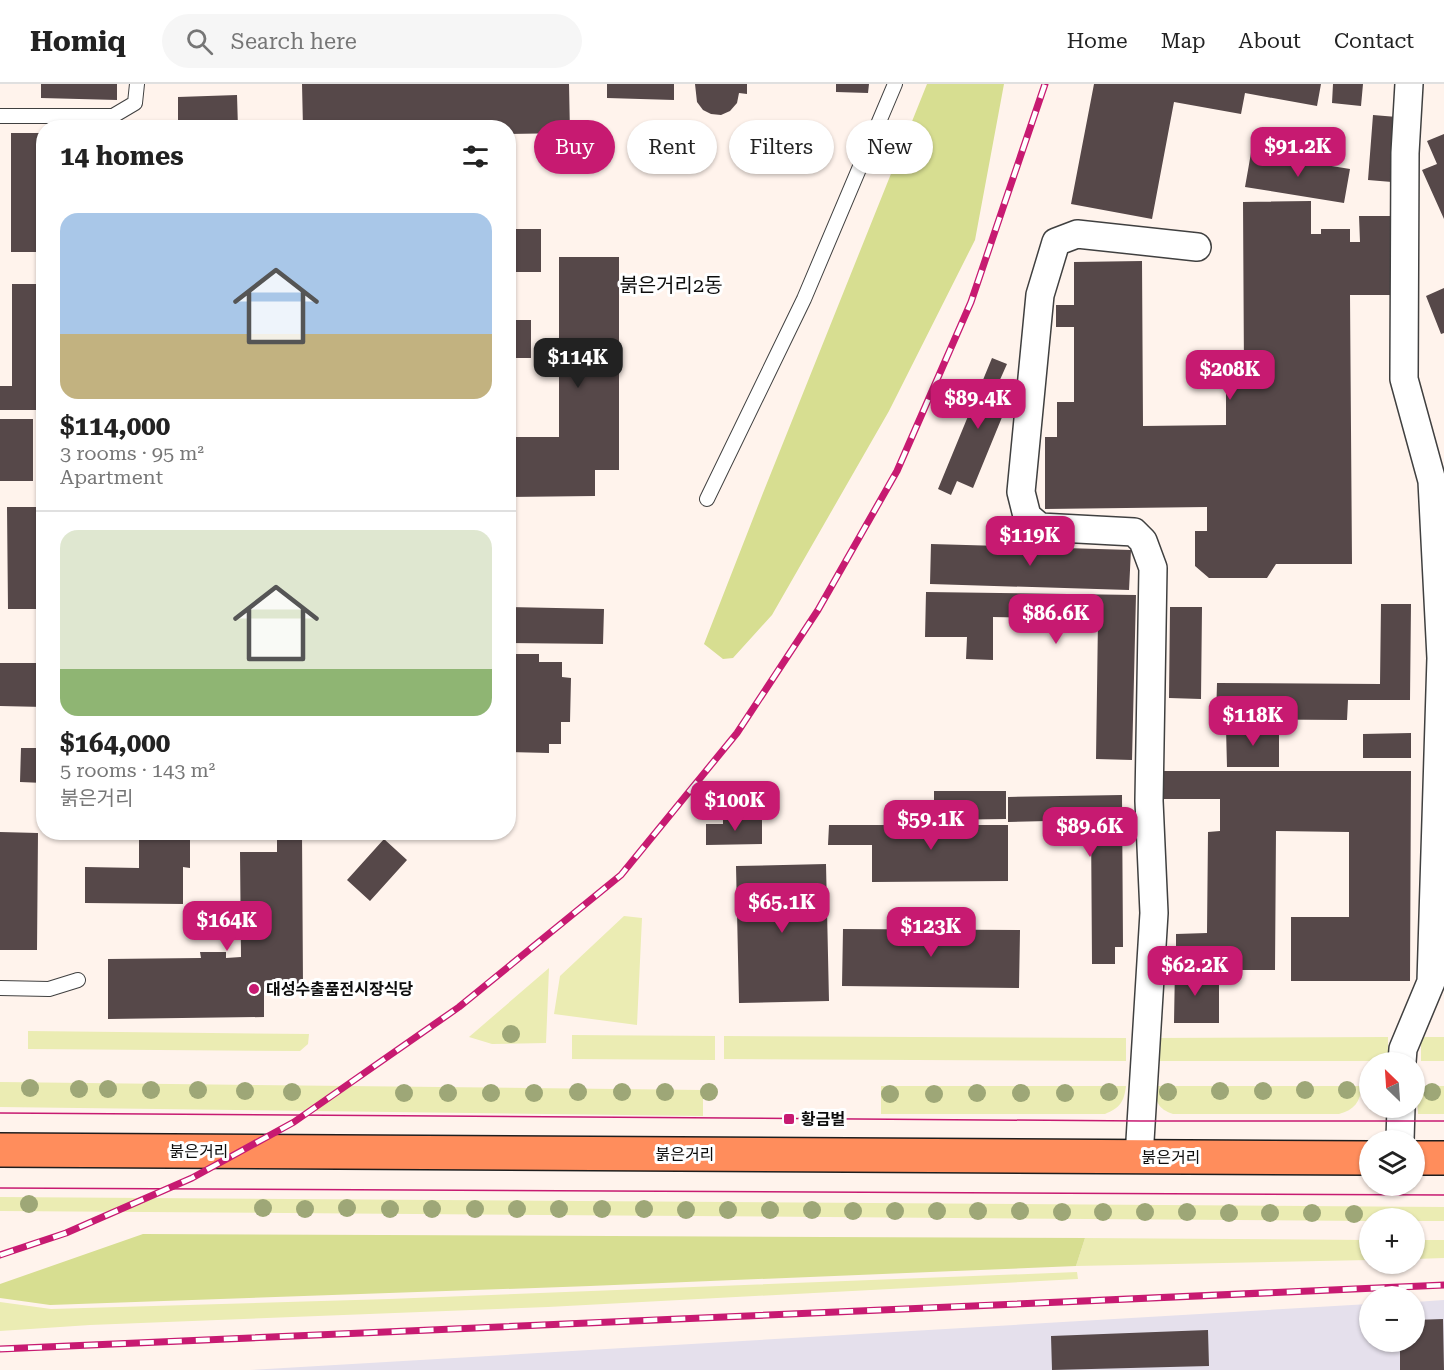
<!DOCTYPE html>
<meta charset="utf-8">
<style>
:root{--surface:#fff;--page:#f6f6f6;--text:#222;--muted:#767676;--line:#e0e0e0;--accent:#c71a71}
body{margin:0;font-family:"Roboto Serif","Noto Sans KR",serif;background:var(--page);color:var(--text);height:100vh;display:flex;flex-direction:column;font-size:22px;white-space:nowrap}
*{box-sizing:border-box;margin:0}
p{font-size:20px;color:var(--muted)}
.icon{flex:none;width:33px;height:33px;fill:none;stroke:currentColor;stroke-width:2;stroke-linecap:round;stroke-linejoin:round}
.map{position:relative;flex:1;overflow:hidden}
.side{position:absolute;left:36px;top:36px;width:480px;height:720px;display:flex;flex-direction:column;background:var(--surface);border-radius:24px;box-shadow:0 2px 4px #0004}
.side>*{flex:none}
.guide{position:absolute;left:534px;top:36px;width:570px;height:54px;display:flex;gap:12px}
.needle{width:39px;rotate:335deg}
.fabs{position:absolute;left:1359px;top:968px;display:grid;gap:12px}
.fabs a{display:grid;place-items:center;width:66px;height:66px;border-radius:50%;background:var(--surface);box-shadow:0 2px 4px #0004;font-size:30px}
.price{position:absolute;translate:-50% -51px;padding:0 14px;border-radius:12px;background:var(--accent);color:#fff;font-size:20px;line-height:39px;filter:drop-shadow(0 2px 3px #0008)}
.price::after{content:'';position:absolute;left:50%;top:36px;width:18px;height:14px;margin-left:-9px;background:inherit;clip-path:polygon(0 0,100% 0,50% 100%)}
.price.selected{background:#222;color:#fff}
ul{padding:0;list-style:none}
li{display:grid;align-content:center;gap:12px;height:318px;padding:0 24px}
li+li{border-top:2px solid var(--line)}
li span{display:grid;place-items:center;height:186px;border-radius:18px;color:#555}
li>.icon{margin-inline-start:auto}
span .icon{width:108px;height:108px;fill:#fffc;stroke-width:1}
li b{font-size:26px}
h2{display:flex;justify-content:space-between;align-items:center;height:72px;padding:0 24px;font-size:26px}
.chip{padding:0 21px;border-radius:27px;background:var(--surface);box-shadow:0 2px 4px #0004;font-size:21px;line-height:54px}
.chip.selected{background:var(--accent);color:#fff}
header{display:flex;align-items:center;gap:36px;box-sizing:border-box;height:84px;padding:0 30px;background:var(--surface);border-bottom:2px solid var(--line)}
header strong{font-size:28px}
nav{display:flex;gap:33px;margin-inline-start:auto;font-size:21px}
.search{width:420px;height:54px;background:var(--page);display:flex;align-items:center;gap:15px;box-sizing:border-box;padding:0 21px;border-radius:33px;color:var(--muted);font-size:22px}
.map>svg:first-child{display:block}
</style>
<header>
<strong>Homiq</strong>
<div class="search"><svg class="icon" aria-label="search" viewBox="0 0 24 24"><circle cx="10" cy="10" r="6"/><path d="M15 15l6 6"/></svg>Search here</div>
<nav><a>Home</a><a>Map</a><a>About</a><a>Contact</a></nav>
</header>
<div class="map">
<svg width="1444" height="1286" viewBox="0 0 1444 1286">
<rect width="100%" height="100%" fill="#fff3ec"/>
<!-- industrial -->
<path fill="#e5e0ec" d="M1444,1216v70h-1194l1119,-66 1,37h44l1,-39z"/>
<!-- green -->
<path fill="#ebecb3" d="M624,832l18,2 -5,107 -83,-11 6,-38z
M549,884l-3,75 -54,1 -23,-7z
M28,947l281,3 -1,10 -8,7 -272,-2z
M572,951l143,1v24l-143,-1z
M724,952l402,2v23l-402,-2z
M1388,953v24h-232l-1,-23z
M1421,953h23v24h-23z
M0,998l703,8v26l-703,-9z
M881,1002h245c-2,16 -6,22 -21,28h-224z
M1155,1002h206c0,16 -7,24 -22,28h-166c-15,-5 -18,-13 -18,-28z
M1417,1002h27v28h-26z
M0,1113l1444,10v14h-29l-1,-3h-44l-1,3 -1369,-10z
M1085,1154l284,2v20l-293,6z
M1414,1156h30v18l-29,1z
M1077,1188l1,7 -530,28 -458,18 -90,6v-29l51,7 338,-10z"/>
<!-- forest -->
<path fill="#d7de91" d="M927,0h77l-29,156 -86,171 -117,204 -39,43 -10,1 -19,-15 59,-151z
M143,1150l942,4 -9,28 -486,20 -540,19 -50,-7v-14z"/>
<!-- building -->
<path fill="#564849" d="M41,0h76v16l-76,-2z
M302,0h267l1,49 -62,1v-6h-205z
M607,0h67v16l-67,-2z
M695,0h52v10l-8,-1 -2,10 -7,8 -9,4 -10,-1 -8,-4 -6,-8z
M836,0h33l-1,9 -32,-1z
M1094,0h227l-4,22 -72,-13 -4,21 -67,-12 -22,117 -81,-15z
M1333,0h30l-2,22 -29,-3z
M237,11l1,33h-60v-31z
M1373,31l24,2 -5,65 -24,-2z
M11,49h33v119h-33z
M1444,50v85l-22,-49 15,-6 -10,-23z
M1251,69l99,16 -6,34 -99,-16z
M1311,117v33h10v-5h29v13h10l-1,-26h31v79h-40l2,269h-76l-9,14h-58l-14,-12v-35h12v-24l-162,2v-72h12v-35h17v-75h-18v-22h18v-43l68,-1 1,165 83,-1v-53h18l-1,-170z
M508,145h33v43h-33z
M559,173h60v213h-24v26l-87,1v-60h51z
M12,200h32v126h-44v-24h12z
M1444,204v45l-3,1 -15,-38z
M508,236h23v38h-23z
M992,274l15,6 -8,18 15,6 -41,100 -16,-7 -6,14 -13,-6z
M0,335h33v62h-33z
M7,423h37v102h-36z
M931,460l200,6 -2,40 -199,-6z
M926,508l210,3 -4,165 -36,-1 2,-140 -105,-2v43l-27,-1 1,-22h-42z
M1381,520h30l-1,96h-62l-1,20 -131,-1 1,-36 163,1z
M508,523l96,2 -1,35 -95,-1z
M1170,523h32l-1,92 -32,-1z
M508,570h31v8h23v15l9,1 -1,44h-9v22h-12v9l-41,-1z
M0,579h44v44l-44,-1z
M1279,643v40h-52l-1,-39z
M1411,649v25h-48v-24z
M21,664h23v35l-24,-1z
M1160,687h251l-1,210h-119v-64h58v-85l-73,-1 -1,139h-67l-1,-6h-31v-30l31,-1 1,-101 12,-1v-32h-60z
M934,707h72v28l-72,1z
M1122,711l1,152h-8v17h-23l-1,-144 -83,2v-25z
M723,734h39v26l-56,1v-21h17z
M829,741h179v56l-136,1v-37h-44z
M0,748l38,1 -1,117h-37z
M139,748h51v36l-7,-1v37l-98,-1v-36l54,1z
M277,748h25l1,155h-39v30l-156,2v-60l93,-1 -1,-6h26v6l15,-1 -1,-105h37z
M384,755l23,21 -37,41 -23,-21z
M826,780l3,137 -90,2 -3,-137z
M843,845l177,1 -1,58 -177,-2z
M1175,882h27v17h17v40h-45z
M1443,1235l1,51h-44v-29h14v-21z
M1208,1246l1,36 -157,4 -1,-34z"/>
<g fill="none" stroke-linecap="round" stroke-linejoin="round">
<!-- service casing -->
<g stroke="#404040" stroke-width="16">
<path id="service" d="M0,32h113l22,-13 2,-19
M707,415l97,-200 91,-215
M0,904l49,1 29,-9"/>
</g>
<!-- minor casing -->
<g stroke="#404040" stroke-width="30">
<path id="minor" d="M1402,978l1,-13 28,-67 10,-324 -9,-177 -28,-102 1,-226 4,-69
M1400,1056l1,-33
M1139,1073l15,-244 -5,-112 4,-233 -10,-27 -9,-9 -94,-5 -13,-11 -6,-24 19,-197 16,-53 21,-8 120,13"/>
</g>
<!-- primary casing -->
<g stroke="#1e1e1e" stroke-width="36">
<path id="primary" d="M0,1066l1370,8
M1414,1074h30"/>
</g>
<!-- service -->
<use href="#service" stroke="#fff" stroke-width="14"/>
<!-- minor -->
<use href="#minor" stroke="#fff" stroke-width="27"/>
<!-- primary -->
<use href="#primary" stroke="#ff8d5c" stroke-width="33"/>
<!-- tram -->
<path stroke="#c71a71" stroke-width="1.5" d="M0,1029l1141,8h303
M0,1104l1444,7"/>
<!-- rail casing -->
<g stroke="#c71a71" stroke-width="7">
<path id="rail" d="M0,1171l66,-22 126,-55 102,-56 165,-115 162,-132 116,-142 81,-123 79,-139 74,-169 74,-218
M0,1265l1444,-64"/>
</g>
<!-- rail -->
<use href="#rail" stroke="#fff" stroke-width="4.5" stroke-dasharray="14" stroke-linecap="butt"/>
</g>
<!-- trees -->
<g fill="#9ea777">
<circle cx="511" cy="950" r="9"/>
<circle cx="30" cy="1004" r="9"/>
<circle cx="79" cy="1005" r="9"/>
<circle cx="108" cy="1005" r="9"/>
<circle cx="151" cy="1006" r="9"/>
<circle cx="198" cy="1006" r="9"/>
<circle cx="1305" cy="1006" r="9"/>
<circle cx="1347" cy="1006" r="9"/>
<circle cx="245" cy="1007" r="9"/>
<circle cx="1220" cy="1007" r="9"/>
<circle cx="1263" cy="1007" r="9"/>
<circle cx="292" cy="1008" r="9"/>
<circle cx="578" cy="1008" r="9"/>
<circle cx="622" cy="1008" r="9"/>
<circle cx="665" cy="1008" r="9"/>
<circle cx="709" cy="1008" r="9"/>
<circle cx="1109" cy="1008" r="9"/>
<circle cx="1168" cy="1008" r="9"/>
<circle cx="1432" cy="1008" r="9"/>
<circle cx="404" cy="1009" r="9"/>
<circle cx="448" cy="1009" r="9"/>
<circle cx="491" cy="1009" r="9"/>
<circle cx="534" cy="1009" r="9"/>
<circle cx="977" cy="1009" r="9"/>
<circle cx="1021" cy="1009" r="9"/>
<circle cx="1065" cy="1009" r="9"/>
<circle cx="890" cy="1010" r="9"/>
<circle cx="934" cy="1010" r="9"/>
<circle cx="29" cy="1120" r="9"/>
<circle cx="263" cy="1124" r="9"/>
<circle cx="347" cy="1124" r="9"/>
<circle cx="305" cy="1125" r="9"/>
<circle cx="390" cy="1125" r="9"/>
<circle cx="432" cy="1125" r="9"/>
<circle cx="475" cy="1125" r="9"/>
<circle cx="517" cy="1125" r="9"/>
<circle cx="559" cy="1125" r="9"/>
<circle cx="602" cy="1125" r="9"/>
<circle cx="644" cy="1125" r="9"/>
<circle cx="686" cy="1126" r="9"/>
<circle cx="728" cy="1126" r="9"/>
<circle cx="770" cy="1126" r="9"/>
<circle cx="812" cy="1126" r="9"/>
<circle cx="853" cy="1127" r="9"/>
<circle cx="895" cy="1127" r="9"/>
<circle cx="937" cy="1127" r="9"/>
<circle cx="978" cy="1127" r="9"/>
<circle cx="1020" cy="1127" r="9"/>
<circle cx="1062" cy="1128" r="9"/>
<circle cx="1103" cy="1128" r="9"/>
<circle cx="1145" cy="1128" r="9"/>
<circle cx="1187" cy="1128" r="9"/>
<circle cx="1229" cy="1129" r="9"/>
<circle cx="1270" cy="1129" r="9"/>
<circle cx="1312" cy="1129" r="9"/>
<circle cx="1354" cy="1130" r="9"/>
</g>
<!-- markers -->
<g fill="#c71a71" stroke="#fff" stroke-width="2">
<circle cx="254" cy="905" r="6"/>
<rect x="783" y="1029" width="12" height="12" rx="3"/>
</g>
<g text-anchor="middle" dominant-baseline="central" stroke-width="6" stroke-linejoin="round" paint-order="stroke">
<!-- poi labels -->
<g font-size="16" font-weight="bold" fill="#0d0d0d" stroke="#fff" text-anchor="start">
<text x="266" y="905">대성수출품전시장식당</text>
<text x="801" y="1035">황금벌</text>
</g>
<!-- street labels -->
<g font-size="16" fill="#0d0d0d" stroke="#fff">
<text x="199" y="1067">붉은거리</text>
<text x="685" y="1070">붉은거리</text>
<text x="1171" y="1073">붉은거리</text>
</g>
<!-- quarter labels -->
<g font-size="20" fill="#0d0d0d" stroke="#fff">
<text x="671" y="201">붉은거리2동</text>
</g>
</g>
</svg>
<div class="fabs">
<a><svg class="needle" viewBox="-14 -14 28 28"><path d="M0-13l5 13h-10z" fill="#e53935"/><path d="M0 13l5-13h-10z" fill="#767676"/></svg></a>
<a><svg class="icon" aria-label="layers" viewBox="0 0 24 24"><path d="M12 4l9 5-9 5-9-5zM3 14l9 5 9-5"/></svg></a>
<a>+</a>
<a>−</a>
</div>
<b class="price" style="left:1298px;top:94px">$91.2K</b>
<b class="price selected" style="left:578px;top:305px">$114K</b>
<b class="price" style="left:1230px;top:317px">$208K</b>
<b class="price" style="left:978px;top:346px">$89.4K</b>
<b class="price" style="left:1030px;top:483px">$119K</b>
<b class="price" style="left:1056px;top:561px">$86.6K</b>
<b class="price" style="left:1253px;top:663px">$118K</b>
<b class="price" style="left:735px;top:748px">$100K</b>
<b class="price" style="left:931px;top:767px">$59.1K</b>
<b class="price" style="left:1090px;top:774px">$89.6K</b>
<b class="price" style="left:782px;top:850px">$65.1K</b>
<b class="price" style="left:227px;top:868px">$164K</b>
<b class="price" style="left:931px;top:874px">$123K</b>
<b class="price" style="left:1195px;top:913px">$62.2K</b>
<div class="guide">
<a class="chip selected">Buy</a>
<a class="chip">Rent</a>
<a class="chip">Filters</a>
<a class="chip">New</a>
</div>
<section class="side">
<h2>14 homes<svg class="icon" aria-label="filters" viewBox="0 0 24 24"><path d="M4 7h16M4 17h16"/><circle cx="9" cy="7" r="2"/><circle cx="15" cy="17" r="2"/></svg></h2>
<ul>
<li><span style="background:linear-gradient(#a9c7e8 65%,#c2b280 0)"><svg class="icon" aria-label="home" viewBox="0 0 24 24"><path d="M3 11l9-7 9 7M6 9v11h12V9"/></svg></span><div><b>$114,000</b><p>3 rooms · 95 m²</p><p>Apartment</p></div></li>
<li><span style="background:linear-gradient(#dfe7d0 75%,#8fb573 0)"><svg class="icon" aria-label="home" viewBox="0 0 24 24"><path d="M3 11l9-7 9 7M6 9v11h12V9"/></svg></span><div><b>$164,000</b><p>5 rooms · 143 m²</p><p>붉은거리</p></div></li>
</ul>
</section>
</div>
